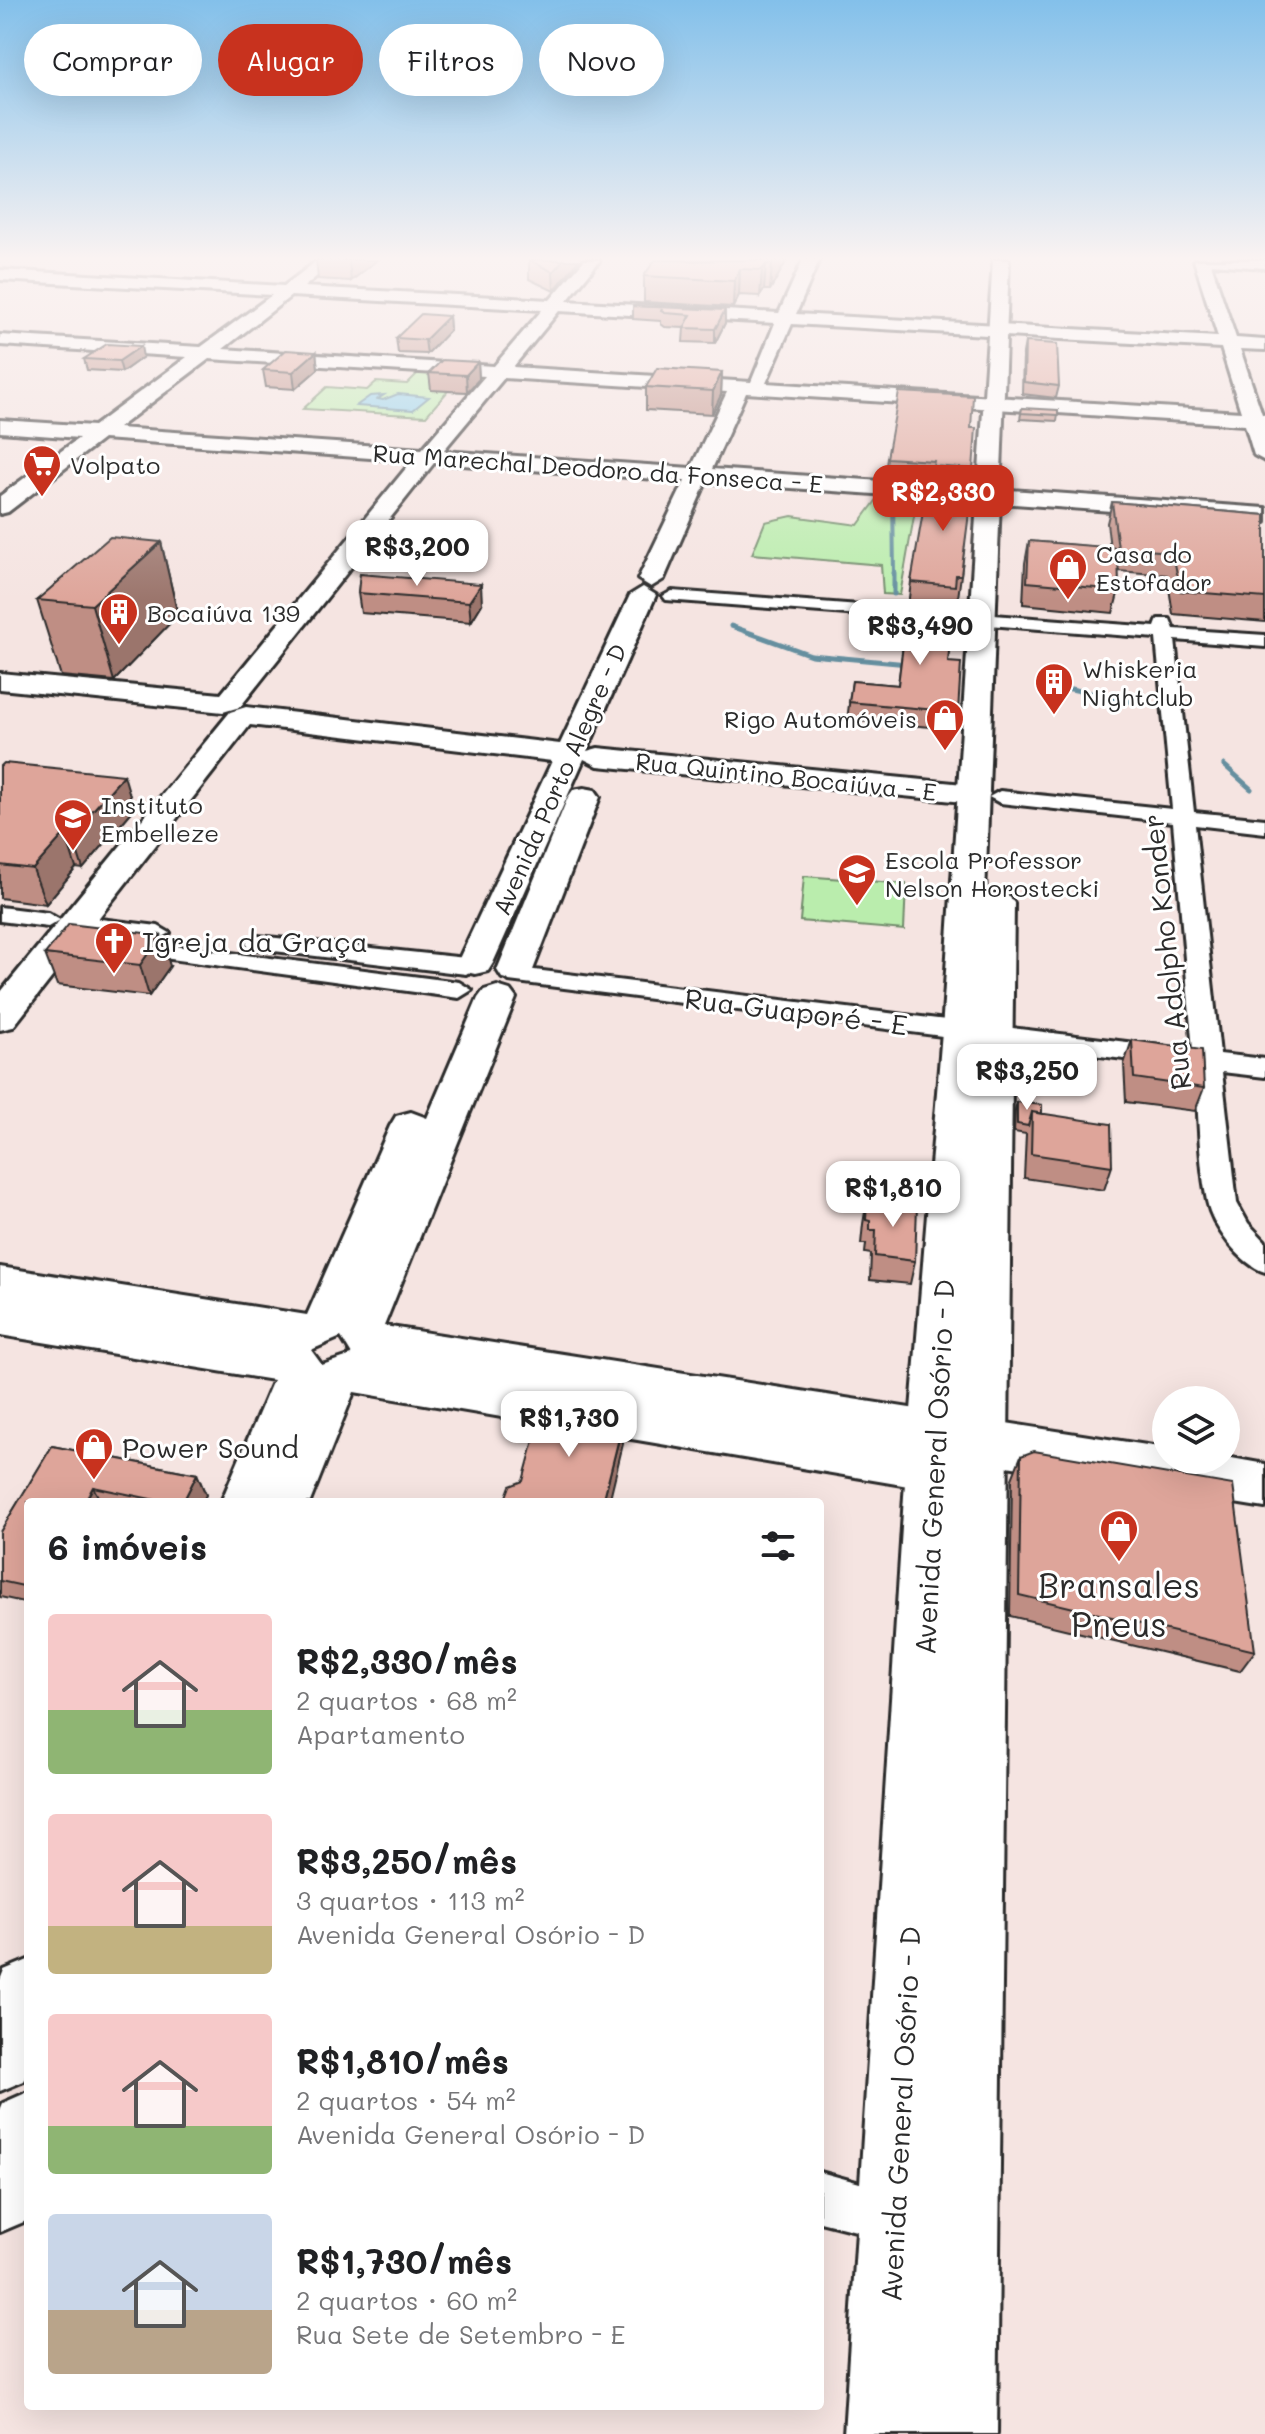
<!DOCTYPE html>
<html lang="pt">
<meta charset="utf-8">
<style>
:root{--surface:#fff;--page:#f2f2f2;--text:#202124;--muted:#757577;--accent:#c8321e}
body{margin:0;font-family:Mali,sans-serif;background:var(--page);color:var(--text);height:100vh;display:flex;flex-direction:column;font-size:30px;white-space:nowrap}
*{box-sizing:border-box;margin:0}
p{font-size:26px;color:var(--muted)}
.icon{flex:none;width:44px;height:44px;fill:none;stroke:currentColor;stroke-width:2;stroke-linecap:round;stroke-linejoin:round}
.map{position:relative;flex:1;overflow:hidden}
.drawer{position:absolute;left:24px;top:1498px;width:800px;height:912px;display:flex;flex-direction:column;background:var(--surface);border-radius:8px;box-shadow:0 8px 32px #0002}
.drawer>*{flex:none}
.guide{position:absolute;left:24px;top:24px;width:800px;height:72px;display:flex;gap:16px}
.buttons{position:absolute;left:1152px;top:1386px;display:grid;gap:16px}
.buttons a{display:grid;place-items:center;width:88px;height:88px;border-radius:50%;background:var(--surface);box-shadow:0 8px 32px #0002;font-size:40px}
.price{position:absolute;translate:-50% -68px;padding:0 18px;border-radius:16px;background:#fff;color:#222;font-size:26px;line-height:52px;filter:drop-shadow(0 2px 4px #0008)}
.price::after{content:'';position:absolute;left:50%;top:48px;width:24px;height:18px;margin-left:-12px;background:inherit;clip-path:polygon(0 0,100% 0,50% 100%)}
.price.selected{background:var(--accent);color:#fff}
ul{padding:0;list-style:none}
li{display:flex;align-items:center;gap:24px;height:200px;padding:0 24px}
li span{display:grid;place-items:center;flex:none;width:224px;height:160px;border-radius:8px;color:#555}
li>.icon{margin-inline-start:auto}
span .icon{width:96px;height:96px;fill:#fffc;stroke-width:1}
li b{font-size:34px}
h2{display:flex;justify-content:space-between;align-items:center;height:96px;padding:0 24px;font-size:34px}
.tag{padding:0 28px;border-radius:36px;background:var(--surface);box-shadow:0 8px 32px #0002;font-size:28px;line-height:72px}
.tag.selected{background:var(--accent);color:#fff}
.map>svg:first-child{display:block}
</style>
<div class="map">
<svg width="1265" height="2434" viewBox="0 0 1265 2434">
<rect width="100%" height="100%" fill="#f5e4e1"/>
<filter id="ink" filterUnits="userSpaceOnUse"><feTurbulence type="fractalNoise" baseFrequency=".0125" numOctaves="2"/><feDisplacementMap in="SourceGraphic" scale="16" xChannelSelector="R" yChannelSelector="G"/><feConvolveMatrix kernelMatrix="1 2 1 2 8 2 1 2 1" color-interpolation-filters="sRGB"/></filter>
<g filter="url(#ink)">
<!-- green -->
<path fill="#baedad" stroke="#728c6c" stroke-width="2" d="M422,369l66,4 -17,19 -23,-1 -22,25 -123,-7 24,-22 40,3 9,-8 31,2z
M881,494l24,4 11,7 -16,90 -17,-1 -2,-29 -129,-11 13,-32 27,-6 66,9z
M804,876l102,8 -2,46 -104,-9z"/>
<!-- water -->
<path fill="#8cd1ed" stroke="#658f9f" stroke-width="2" d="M398,394l31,3 -16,13 -57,-4 14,-10 14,-1 -6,4 5,1z"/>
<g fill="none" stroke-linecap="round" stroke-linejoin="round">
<!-- stream-far1 -->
<path stroke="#658f9f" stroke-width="4" d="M893,492l1,83"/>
<!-- stream -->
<path stroke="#658f9f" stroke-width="5" d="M894,573v21
M731,626l80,29 97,9
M1042,683l101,21
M1224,765l27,24"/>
<!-- street casing -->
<g stroke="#2b2b2b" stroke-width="6">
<path id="street" d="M672,591l483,36 3,-8h12l4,10 91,6v12l-90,-7 19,172 71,7v14l-70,-8 25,229 45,5v18l-43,-5 15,131 11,20 17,18v31c-25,-8 -53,-46 -58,-71 -9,-43 -8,-90 -12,-133l-686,-87 -4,-5 13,-8 675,82 -20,-228 -173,-19 -11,-6 11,-6 172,18 -16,-171 -490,-38 -3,-4z
M0,907l48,6 12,7 -12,7 -48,-6z
M75,916l83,10 12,7 -12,7 -92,-12 -3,-5 3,-5z
M258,936l208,22 12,8 -12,8 -217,-26 -3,-5 3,-5z
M128,940l331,42 13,8 -13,8 -340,-46 -3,-5 3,-5z
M820,2172l94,26 7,18 -7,18 -18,7 -76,-19z"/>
</g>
<!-- secondary casing -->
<g stroke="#2b2b2b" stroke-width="6">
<path id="secondary" d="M318,260h18l-32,27 246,13 34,-40h16l-33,41 212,12 24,-53h16l-23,54 422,23 -24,-77h71v8l-54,-4 25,74 29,2v10l-25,-1 22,65h3v47l-11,-6 -9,-30 -499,-32 -34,76 553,39v14l-559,-40 -42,97 -13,8 -13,-8 47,-98 -251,-18 -194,244 -17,5 -223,-23v-16l221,21 191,-233 -309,-22 -95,73 -8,2v-18l79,-58 -79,-6v-12l94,6 93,-69 -187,-12v-10l201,12 71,-52 -272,-15v-10l284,16zM291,296l251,14 -48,56 -271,-17zM559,311l216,12 -24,59 -238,-15zM792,324l429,24 20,64 -475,-29zM209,359l276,17 -63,73 -304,-21zM504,378l223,14 -36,76 -248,-17z
M643,587l13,8 -69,156 11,-3 376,37 11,2 5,7 -5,7 -11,2 -376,-37 -14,-7 -91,204 -5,8 -13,3 -13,-3 -5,-8 95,-202 -302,-36 -237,302 -13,3v-37l230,-281 16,-5 314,37 70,-149z
M584,788l11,2 5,7 -67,173 -5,8 -13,3 -13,-3 -5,-8 71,-173 5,-7z
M497,986l13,4 6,8 -132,328 782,122v12l60,-3 39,7v44l-283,-46 -3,6 -47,22 -578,-98 -44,110h-89l52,-122 -273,-45v-68l307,48 83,-189 6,-10 15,-4 16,6 51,-120 6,-8zM341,1337l11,18 -30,10 -11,-15z
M28,1960v113l-4,8 -24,10v-111l4,-10z
M28,2092v124l-2,5 -26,11v-122l3,-7z"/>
</g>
<!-- primary casing -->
<g stroke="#2b2b2b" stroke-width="6">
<path id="primary" d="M993,260h16l-24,636 12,-3 12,3 5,7 -17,1531h-153l60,-938 38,-465z"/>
</g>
<!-- street -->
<use href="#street" fill="#fff" fill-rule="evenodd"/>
<!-- secondary -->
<use href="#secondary" fill="#fff" fill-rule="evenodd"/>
<!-- primary -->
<use href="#primary" fill="#fff" fill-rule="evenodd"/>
</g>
<!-- wall -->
<path fill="#bf8e84" stroke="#2b2b2b" stroke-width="2" d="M316,260h61l-26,21 -33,-2z
M579,260l-25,31 -25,-12v-18z
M655,260h132l-17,30h-6l-4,6 -21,-1 -6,12 -89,-5v-26z
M633,306l92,4v13l-10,20 -32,-1 1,-14 -19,-1 -4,-3v-3l-28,-2z
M449,316l1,14 -23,24 -29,-1 -2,-15z
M1025,342l34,44 -3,12 -34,-4 1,-41z
M316,352l2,17 -23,20 -29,-2 -3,-17z
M143,357l-21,15 -35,-2 -3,-11z
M478,362l1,17 -12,13 -36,-2 -2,-17z
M722,372l-1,23 -9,19 -66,-4v-23z
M1022,408l36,7 -1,6 -37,-2z
M971,428l2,41 -12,106 -3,23h-5l-2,10 -3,54 10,50 -3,17 -108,-9 5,-39 46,4 13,-103 19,-88 2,-18 -47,-3 2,-15z
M1112,502l153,13v107l-92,-8 -6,-39 -49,-4 1,19 -6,23 -90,-9 2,-41 4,-22 81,7 -3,-25z
M161,542l17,73 -64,66 -53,-5 -24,-76z
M360,574l122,30 -11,18 -110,-9 -3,-20z
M0,767l134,42 -51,60 -7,-1 -30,36 -46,-6z
M45,954l125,12 -21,30 -92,-11z
M1132,1040l72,48 -9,23 -69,-9 -2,-38z
M1017,1102l25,12 70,52 -8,24 -80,-12 2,-44 -12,-2 1,-22z
M867,1200l48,61 -5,23 -40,-4 1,-26 -6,-1 1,-9h-5l2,-20z
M52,1446l145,28 9,21 -4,7h-174v101l-28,-6v-65z
M1021,1456l234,195 -15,20 -230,-55 2,-137z"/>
<!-- shaded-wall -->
<path fill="#9b746c" stroke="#2b2b2b" stroke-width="2" d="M350,260h27l-26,21 -2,-20z
M563,260h16l-25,31 -1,-19z
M774,260h13l-17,30 2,-26z
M766,264l-2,26 -4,6 2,-26z
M740,269l-1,26 -6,12 1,-26z
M725,310v13l-10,20v-14z
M449,316l1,14 -23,24 -2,-14z
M141,346l2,11 -21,15 -3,-11z
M316,352l2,17 -23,20 -2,-17z
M478,362l1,17 -12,13 -1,-17z
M722,372l-1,23 -9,19 1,-23z
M161,542l17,73 -64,66 -22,-76z
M481,584l1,20 -11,18 -2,-20z
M124,775l10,34 -51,60 -11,-35z
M65,833l11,35 -30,36 -13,-35z
M161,935l9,31 -21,30 -9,-31z
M623,1422v22l-14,58h-6z
M197,1474l9,21 -4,7h-19z
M93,1487l8,15h-16z"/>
<!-- building -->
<path fill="#dea59a" stroke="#2b2b2b" stroke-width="2" d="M529,260h34l-10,12z
M655,260l34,1 85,-1 -2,4h-6l-4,6 -22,-1 -6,12 -90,-5z
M633,306l92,4 -10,19 -31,-1 7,-13 -26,-2 -4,-2 2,-4z
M421,314l28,2 -24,24 -29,-2z
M1025,342l32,2 2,42 -35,-4z
M107,344l34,2 -22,15 -35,-2z
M286,350l30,2 -23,20 -30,-2z
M442,360l36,2 -12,13 -37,-2z
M657,368l65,4 -9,19 -67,-4z
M899,392l74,4 -2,32h5l-3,41 -40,-3 1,-5 -47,-3z
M1022,408l36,2v5l-37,-2z
M932,480l41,2 -12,93h-5l-1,11 -44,-4 15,-88h4z
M1112,502l153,13v83l-85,-7 -7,-39 -55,-4 1,42 -92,-8 2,-41 89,7z
M110,537l51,5 -69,63 -55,-5z
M360,574l121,10 -12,18 -111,-9z
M908,605l45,3 -5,54 13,1 -3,49 -109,-10 3,-21 46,4z
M4,763l120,12 -52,59 -7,-1 -32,36 -33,-4v-98z
M69,924l92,11 -21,30 -95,-11z
M1132,1040l70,10 2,38 -70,-10z
M1017,1102l25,3v9l-10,-2 -4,14 -11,-2z
M1032,1112l79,12 1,42 -81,-12z
M867,1200l50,6 -2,55 -40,-5 1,-26h-6v-9l-4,-1z
M543,1407l80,15 -20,80h-99l6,-16 13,-5z
M52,1446l145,28 -14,28h-18l-72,-15 -8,15h-57v85l-28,-6v-49z
M1034,1451l199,34 22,166 -236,-56 2,-139z"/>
</g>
<!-- sky -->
<linearGradient id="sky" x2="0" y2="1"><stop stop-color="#83c0ea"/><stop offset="0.43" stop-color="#faf3f2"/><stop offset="1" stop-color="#faf3f2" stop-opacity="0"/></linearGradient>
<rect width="1265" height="601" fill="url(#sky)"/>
<!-- icons -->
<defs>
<g id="supermarket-pin" transform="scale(2)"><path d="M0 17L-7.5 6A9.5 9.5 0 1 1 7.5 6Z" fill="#c8321e" stroke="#fff"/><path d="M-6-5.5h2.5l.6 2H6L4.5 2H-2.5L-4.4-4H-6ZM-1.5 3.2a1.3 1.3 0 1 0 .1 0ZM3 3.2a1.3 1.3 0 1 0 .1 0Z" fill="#fff"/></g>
<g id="shop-pin" transform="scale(2)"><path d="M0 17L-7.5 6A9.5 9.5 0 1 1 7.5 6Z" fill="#c8321e" stroke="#fff"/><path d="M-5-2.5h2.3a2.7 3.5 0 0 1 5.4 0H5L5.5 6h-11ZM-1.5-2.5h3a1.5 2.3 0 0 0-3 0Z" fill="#fff"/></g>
<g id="building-pin" transform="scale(2)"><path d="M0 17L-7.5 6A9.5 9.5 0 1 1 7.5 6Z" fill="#c8321e" stroke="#fff"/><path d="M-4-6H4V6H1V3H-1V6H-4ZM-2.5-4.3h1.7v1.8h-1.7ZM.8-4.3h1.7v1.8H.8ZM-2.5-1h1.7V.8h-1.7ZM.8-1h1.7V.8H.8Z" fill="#fff"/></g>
<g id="university-pin" transform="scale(2)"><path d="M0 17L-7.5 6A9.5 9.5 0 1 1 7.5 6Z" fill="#c8321e" stroke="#fff"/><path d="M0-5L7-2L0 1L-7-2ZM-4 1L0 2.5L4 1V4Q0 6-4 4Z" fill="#fff"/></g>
<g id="school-pin" transform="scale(2)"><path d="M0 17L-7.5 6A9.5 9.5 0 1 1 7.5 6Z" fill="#c8321e" stroke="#fff"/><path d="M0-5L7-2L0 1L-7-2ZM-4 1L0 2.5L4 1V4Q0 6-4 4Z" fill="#fff"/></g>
<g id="church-pin" transform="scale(2)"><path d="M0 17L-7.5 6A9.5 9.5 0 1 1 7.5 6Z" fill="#c8321e" stroke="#fff"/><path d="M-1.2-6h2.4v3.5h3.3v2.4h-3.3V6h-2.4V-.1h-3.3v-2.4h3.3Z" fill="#fff"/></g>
</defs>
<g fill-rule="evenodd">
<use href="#supermarket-pin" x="42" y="464"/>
<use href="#shop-pin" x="1068" y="567"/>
<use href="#building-pin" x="119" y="612"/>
<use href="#building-pin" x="1054" y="682"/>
<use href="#shop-pin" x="945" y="718"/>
<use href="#university-pin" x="73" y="818"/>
<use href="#school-pin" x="857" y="873"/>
<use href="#church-pin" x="114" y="941"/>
<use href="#shop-pin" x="94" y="1447"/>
<use href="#shop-pin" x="1119" y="1529"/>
</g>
<g text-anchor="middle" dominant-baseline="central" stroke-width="6" stroke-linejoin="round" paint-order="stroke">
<!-- far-poi labels -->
<g font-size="24" fill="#2b2b2b" stroke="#fff" text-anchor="start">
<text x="70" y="464">Volpato</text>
<text x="1096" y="553">Casa do<tspan x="1096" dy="28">Estofador</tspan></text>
<text x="147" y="612">Bocaiúva 139</text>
<text x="1082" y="668">Whiskeria<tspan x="1082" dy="28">Nightclub</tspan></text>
<text x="917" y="718" text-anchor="end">Rigo Automóveis</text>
<text x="101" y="804">Instituto<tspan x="101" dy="28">Embelleze</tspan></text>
<text x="885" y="859">Escola Professor<tspan x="885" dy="28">Nelson Horostecki</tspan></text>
</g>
<!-- far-street labels -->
<g font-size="24" fill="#2b2b2b" stroke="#fff">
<text transform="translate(598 468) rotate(4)">Rua Marechal Deodoro da Fonseca - E</text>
<text transform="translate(786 776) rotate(6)">Rua Quintino Bocaiúva - E</text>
<text transform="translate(559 779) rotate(-66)">Avenida Porto Alegre - D</text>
</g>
<!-- poi labels -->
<g font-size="28" fill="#2b2b2b" stroke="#fff" text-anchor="start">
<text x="142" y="941">Igreja da Graça</text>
<text x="122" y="1447">Power Sound</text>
</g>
<!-- street labels -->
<g font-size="28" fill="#2b2b2b" stroke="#fff">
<text transform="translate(1166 952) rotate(-96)">Rua Adolpho Konder</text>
<text transform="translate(796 1011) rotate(7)">Rua Guaporé - E</text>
<text transform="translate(934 1467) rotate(-87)">Avenida General Osório - D</text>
<text transform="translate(900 2114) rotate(-87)">Avenida General Osório - D</text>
</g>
<!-- near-poi labels -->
<g font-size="34" fill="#2b2b2b" stroke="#fff">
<text x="1119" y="1584">Bransales<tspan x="1119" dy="39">Pneus</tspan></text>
</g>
</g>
</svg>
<div class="buttons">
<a><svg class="icon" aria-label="layers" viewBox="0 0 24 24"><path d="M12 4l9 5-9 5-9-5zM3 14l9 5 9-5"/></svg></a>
</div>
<b class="price selected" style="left:943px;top:533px">R$2,330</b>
<b class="price" style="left:417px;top:588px">R$3,200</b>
<b class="price" style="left:920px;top:667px">R$3,490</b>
<b class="price" style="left:1027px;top:1112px">R$3,250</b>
<b class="price" style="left:893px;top:1229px">R$1,810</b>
<b class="price" style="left:569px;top:1459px">R$1,730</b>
<div class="guide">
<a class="tag">Comprar</a>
<a class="tag selected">Alugar</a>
<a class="tag">Filtros</a>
<a class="tag">Novo</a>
</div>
<section class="drawer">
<h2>6 imóveis<svg class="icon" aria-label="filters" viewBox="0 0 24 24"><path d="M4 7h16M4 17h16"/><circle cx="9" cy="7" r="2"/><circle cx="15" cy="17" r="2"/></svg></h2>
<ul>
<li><span style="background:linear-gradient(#f6c9c9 60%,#8fb573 0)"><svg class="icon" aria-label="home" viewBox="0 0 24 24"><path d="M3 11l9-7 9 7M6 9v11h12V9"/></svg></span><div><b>R$2,330/mês</b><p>2 quartos · 68 m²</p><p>Apartamento</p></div></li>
<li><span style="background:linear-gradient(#f6c9c9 70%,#c2b280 0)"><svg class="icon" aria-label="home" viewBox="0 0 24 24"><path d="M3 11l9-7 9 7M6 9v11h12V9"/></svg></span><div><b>R$3,250/mês</b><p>3 quartos · 113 m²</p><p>Avenida General Osório - D</p></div></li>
<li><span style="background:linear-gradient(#f6c9c9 70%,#8fb573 0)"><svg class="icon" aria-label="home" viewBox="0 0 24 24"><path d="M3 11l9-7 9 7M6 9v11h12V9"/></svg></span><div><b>R$1,810/mês</b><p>2 quartos · 54 m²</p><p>Avenida General Osório - D</p></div></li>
<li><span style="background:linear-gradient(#c9d6e8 60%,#b9a48a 0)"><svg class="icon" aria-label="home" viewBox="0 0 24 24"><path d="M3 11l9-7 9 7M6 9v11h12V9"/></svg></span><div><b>R$1,730/mês</b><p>2 quartos · 60 m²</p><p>Rua Sete de Setembro - E</p></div></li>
</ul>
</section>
</div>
